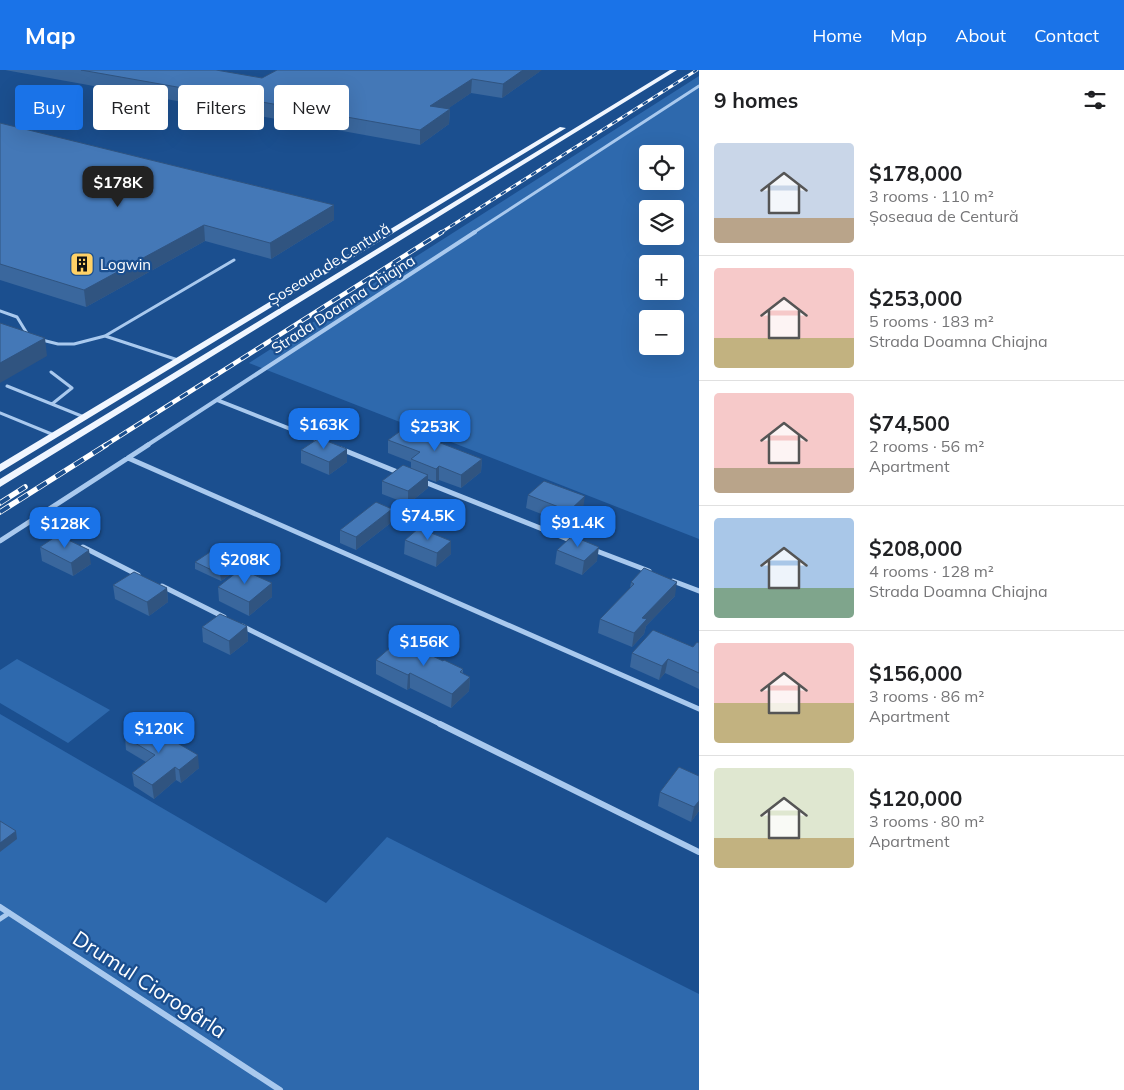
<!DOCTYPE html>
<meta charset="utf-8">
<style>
:root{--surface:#fff;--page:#f2f2f2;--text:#202124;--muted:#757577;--line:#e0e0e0;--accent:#1a73e8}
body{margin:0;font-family:Mulish,sans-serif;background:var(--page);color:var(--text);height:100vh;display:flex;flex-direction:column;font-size:19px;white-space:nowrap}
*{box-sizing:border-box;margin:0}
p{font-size:16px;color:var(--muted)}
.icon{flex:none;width:28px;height:28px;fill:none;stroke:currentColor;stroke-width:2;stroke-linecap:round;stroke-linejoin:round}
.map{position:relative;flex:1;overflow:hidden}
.drawer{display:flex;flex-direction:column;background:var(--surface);width:425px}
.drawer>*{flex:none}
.top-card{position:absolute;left:15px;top:15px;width:475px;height:45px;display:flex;gap:10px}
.buttons{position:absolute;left:639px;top:75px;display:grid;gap:10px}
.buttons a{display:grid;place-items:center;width:45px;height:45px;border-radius:5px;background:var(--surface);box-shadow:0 5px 20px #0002;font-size:25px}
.price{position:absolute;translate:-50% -42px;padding:0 11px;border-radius:10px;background:var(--accent);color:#fff;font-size:16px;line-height:32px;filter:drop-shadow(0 1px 2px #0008)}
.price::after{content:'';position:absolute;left:50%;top:30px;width:15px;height:11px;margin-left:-8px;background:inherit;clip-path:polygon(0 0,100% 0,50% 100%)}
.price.active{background:#222;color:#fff}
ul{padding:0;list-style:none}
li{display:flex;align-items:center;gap:15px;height:125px;padding:0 15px}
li+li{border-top:1px solid var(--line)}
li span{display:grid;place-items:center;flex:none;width:140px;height:100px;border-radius:5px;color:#555}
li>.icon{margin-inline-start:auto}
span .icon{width:60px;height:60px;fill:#fffc;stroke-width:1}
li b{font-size:21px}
h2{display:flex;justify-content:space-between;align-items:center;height:60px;padding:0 15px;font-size:21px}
.tag{padding:0 18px;border-radius:5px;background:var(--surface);box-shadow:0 5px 20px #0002;font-size:18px;line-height:45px}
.tag.active{background:var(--accent);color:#fff}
header{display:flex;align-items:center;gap:30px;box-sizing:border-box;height:70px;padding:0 25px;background:var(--accent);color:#fff}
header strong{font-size:24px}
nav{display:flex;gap:28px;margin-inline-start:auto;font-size:18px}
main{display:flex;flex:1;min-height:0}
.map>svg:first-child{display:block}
</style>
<header>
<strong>Map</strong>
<nav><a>Home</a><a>Map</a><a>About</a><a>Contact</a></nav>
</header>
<main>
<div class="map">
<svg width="699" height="1020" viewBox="0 0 699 1020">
<rect width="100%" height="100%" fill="#1b4f8f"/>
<!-- green -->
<path fill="#2e69ad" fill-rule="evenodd" d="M699,6v463l-450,-176zM648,84h27v27h-27zM648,139h27v27h-27zM648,194h27v27h-27zM648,249h27v27h-27z
M17,589l93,51 -42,33 -68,-40v-33z
M0,644l326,189 61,-66 312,157v96h-699z"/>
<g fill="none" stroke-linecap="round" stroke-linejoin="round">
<!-- service-far1 -->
<path stroke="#a9c9ee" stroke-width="3" d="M0,241l17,6 11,18
M105,266l73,24
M42,270l16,4h16l31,-8 129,-76
M51,302l21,16 -20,16
M7,316l77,31
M0,343l54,22"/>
<!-- service -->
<path stroke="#a9c9ee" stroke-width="5" d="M0,849l9,-6"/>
<!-- minor-far3 -->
<path stroke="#a9c9ee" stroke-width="3" d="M473,163l226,-147"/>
<!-- minor-far2 -->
<path stroke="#a9c9ee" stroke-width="4" d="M217,330l104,41
M146,376l329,-214"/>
<!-- minor-far1 -->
<path stroke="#a9c9ee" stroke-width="5" d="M341,379l59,24
M128,388l571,251
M422,411l153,61
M31,451l31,16
M0,471l148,-96
M83,477l55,28
M594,480l55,21
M673,511l26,10
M162,516l62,31
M242,556l200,99"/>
<!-- minor -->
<path stroke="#a9c9ee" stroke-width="6" d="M440,654l259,128
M0,837l280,183"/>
<!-- primary -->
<path fill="#f0f6ff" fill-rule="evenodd" d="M670,0h7l-677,417v-8z
M560,57l6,1 -566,344v-8z"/>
<!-- rail-far2 casing -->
<g stroke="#fff" stroke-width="3">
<path id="rail-far2" d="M440,163l257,-163"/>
</g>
<!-- rail-far1 casing -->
<g stroke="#fff" stroke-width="4.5">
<path id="rail-far1" d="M104,376l338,-214"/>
</g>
<!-- rail casing -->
<g stroke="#fff" stroke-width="5.5">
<path id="rail" d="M0,433l25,-16
M0,442l106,-67"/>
</g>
<!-- rail-far2 -->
<use href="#rail-far2" stroke="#1b4f8f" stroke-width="2" stroke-dasharray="6" stroke-linecap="butt"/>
<!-- rail-far1 -->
<use href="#rail-far1" stroke="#1b4f8f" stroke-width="3" stroke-dasharray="9" stroke-linecap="butt"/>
<!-- rail -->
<use href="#rail" stroke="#1b4f8f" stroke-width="4" stroke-dasharray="11" stroke-linecap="butt"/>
</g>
<!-- wall -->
<path fill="#3a679d" d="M5,0h211l46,8 277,-6 -37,26 -31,-5 -24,16h3l-1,15 -29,21z
M0,53l334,97 -63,39 -66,-18 -119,66 -86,-27z
M428,368l54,21 -1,13 -20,16 -22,-8 -3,2 -8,-3v9l-20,16 -26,-10v-13l29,-13v-6l-23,-9v-13z
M347,379v13l-18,13 -28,-12v-13z
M528,425l55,14 -16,15 -41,-16z
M392,439v13l-36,28 -16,-7v-13z
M405,470l46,14 -15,13 -32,-13z
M40,477l51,17 -18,12 -31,-15z
M557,480l40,11 -15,14 -27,-11z
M195,492l40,9 -14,10 -26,-12z
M631,512l44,14 -29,30 -2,8 -12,13 -34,-14 2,-14 30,-31z
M113,515l54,3 1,14 -19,14 -34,-17z
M218,517l54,10 -23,19 -30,-15z
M247,556l1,15 -18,14 -27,-13 -1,-15z
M699,573v46l-34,-16 -6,7 -29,-13 2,-14 61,-6z
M376,590l67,1 20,8v5l7,3 -1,14 -18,17 -41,-20 -3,2 -31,-16z
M125,667l74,31 -18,15 -5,-3 -22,19 -20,-13 -2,-13 14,-11 -20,-12z
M699,706v35l-8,11 -33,-16 2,-14z"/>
<!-- shaded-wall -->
<path fill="#305480" d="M523,0h19l-40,28 1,-14z
M472,9l-1,14 -41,28v-15z
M450,39l-1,15 -29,21v-15z
M334,135v15l-63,39 -1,-16z
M204,155l1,16 -119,66 -2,-17z
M45,268l2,18 -47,27v-20z
M347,379v13l-18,13v-13z
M482,389l-1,13 -20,16v-13z
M439,396v14l-3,2v-13z
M428,405v13l-20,16v-13z
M585,426l-2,13 -16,15 2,-13z
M392,439v13l-36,28v-13z
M451,471v13l-15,13 1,-14z
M599,477l-2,14 -15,14 2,-14z
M89,480l2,14 -18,12 -2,-13z
M235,494v7l-14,10 -1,-7z
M677,512l-2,14 -29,30 -2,8 -12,13 2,-14 8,-15z
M272,513v14l-23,19v-14z
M167,518l1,14 -19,14 -2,-14z
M247,556l1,15 -18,14 -1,-14z
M668,589l-3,14 -6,7 3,-14z
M410,603v15l-3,2 1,-15z
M470,607l-1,14 -18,17 1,-14z
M198,685l1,13 -18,15 -2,-13z
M175,697l1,13 -22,19 -2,-14z
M699,731v10l-8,11 3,-15z
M16,761l1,8 -17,13v-9z"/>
<!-- building -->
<path fill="#4478b7" stroke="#305480" d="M81,0h135l46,8 15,-8h246l-20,14 -31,-5 -42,27 20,3 -30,21z
M0,53l334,82 -64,38 -66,-18 -120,65 -84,-26z
M0,253l45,15 -45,25z
M406,357l22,9 -3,1 57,22 -21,16 -22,-9 -3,3 -25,-10 9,-7 -32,-12z
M319,368l28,11 -18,13 -28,-12z
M403,395l25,10 -20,16 -26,-10z
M544,411l41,15 -16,15 -41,-16z
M376,432l16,7 -36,28 -16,-7z
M419,458l32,13 -14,12 -32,-13z
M58,465l31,15 -18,13 -31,-16z
M572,466l27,11 -15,14 -27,-11z
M210,482l25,12 -15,10 -25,-12z
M644,498l33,14 -35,36 5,1 -13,14 -34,-14 34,-35 -3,-2z
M241,499l31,14 -23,19 -31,-15z
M134,502l33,16 -20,14 -34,-17z
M220,544l27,12 -18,15 -27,-14z
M653,560l40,17 4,-5 2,1v30l-31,-14 -6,7 -30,-13z
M399,570l44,21 1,-1 19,9 -3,3 10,5 -18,17 -42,-21 -2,2 -32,-15z
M143,653l55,32 -19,15 -4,-3 -23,18 -20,-12 23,-18 -30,-18z
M679,697l20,9v25l-5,6 -34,-15z
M0,751l16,10 -16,12z"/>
<!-- icons -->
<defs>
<g id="building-square" transform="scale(1.25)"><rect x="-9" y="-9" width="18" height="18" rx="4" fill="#ffd166" stroke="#1b4f8f"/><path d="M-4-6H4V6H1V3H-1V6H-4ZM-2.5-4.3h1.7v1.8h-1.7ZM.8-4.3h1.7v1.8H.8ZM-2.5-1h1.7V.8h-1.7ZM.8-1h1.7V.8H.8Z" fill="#111"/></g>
</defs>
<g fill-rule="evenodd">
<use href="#building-square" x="82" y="194"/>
</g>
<g text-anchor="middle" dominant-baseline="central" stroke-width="4.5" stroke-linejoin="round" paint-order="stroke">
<!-- far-poi labels -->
<g font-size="15" fill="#fff" stroke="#1b4f8f" text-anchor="start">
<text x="100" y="194">Logwin</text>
</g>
<!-- far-street labels -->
<g font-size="15" fill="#fff" stroke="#1b4f8f">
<text transform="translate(329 194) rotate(-32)">Șoseaua de Centură</text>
<text transform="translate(343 234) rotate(-33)">Strada Doamna Chiajna</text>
</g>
<!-- near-street labels -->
<g font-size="21" fill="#fff" stroke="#1b4f8f">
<text transform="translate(150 914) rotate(33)">Drumul Ciorogârla</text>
</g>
</g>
</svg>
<div class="buttons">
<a><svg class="icon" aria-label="locate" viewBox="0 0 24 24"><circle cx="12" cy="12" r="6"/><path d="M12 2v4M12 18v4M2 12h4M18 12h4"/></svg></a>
<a><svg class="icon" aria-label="layers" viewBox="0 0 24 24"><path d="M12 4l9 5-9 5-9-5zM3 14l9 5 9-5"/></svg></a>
<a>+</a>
<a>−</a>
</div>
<b class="price active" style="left:118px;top:138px">$178K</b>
<b class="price" style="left:324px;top:380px">$163K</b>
<b class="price" style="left:435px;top:382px">$253K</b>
<b class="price" style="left:428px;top:471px">$74.5K</b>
<b class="price" style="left:578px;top:478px">$91.4K</b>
<b class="price" style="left:65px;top:479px">$128K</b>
<b class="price" style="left:245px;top:515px">$208K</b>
<b class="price" style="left:424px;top:597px">$156K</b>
<b class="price" style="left:159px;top:684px">$120K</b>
<div class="top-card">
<a class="tag active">Buy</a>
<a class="tag">Rent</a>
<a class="tag">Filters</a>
<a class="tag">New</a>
</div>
</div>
<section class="drawer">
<h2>9 homes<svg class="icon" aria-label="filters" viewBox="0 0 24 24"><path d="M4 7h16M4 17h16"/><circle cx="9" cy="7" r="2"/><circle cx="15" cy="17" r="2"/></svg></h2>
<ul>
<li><span style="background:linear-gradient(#c9d6e8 75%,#b9a48a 0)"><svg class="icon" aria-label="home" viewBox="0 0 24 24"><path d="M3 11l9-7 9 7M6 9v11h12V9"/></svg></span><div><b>$178,000</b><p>3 rooms · 110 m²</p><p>Șoseaua de Centură</p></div></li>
<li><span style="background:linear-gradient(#f6c9c9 70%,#c2b280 0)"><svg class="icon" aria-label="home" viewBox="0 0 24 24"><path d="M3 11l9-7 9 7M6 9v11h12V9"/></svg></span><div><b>$253,000</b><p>5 rooms · 183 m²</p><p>Strada Doamna Chiajna</p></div></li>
<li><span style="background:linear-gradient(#f6c9c9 75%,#b9a48a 0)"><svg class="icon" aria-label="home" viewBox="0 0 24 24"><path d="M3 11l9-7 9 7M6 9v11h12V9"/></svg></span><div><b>$74,500</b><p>2 rooms · 56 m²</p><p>Apartment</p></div></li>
<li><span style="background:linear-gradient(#a9c7e8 70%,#7fa58c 0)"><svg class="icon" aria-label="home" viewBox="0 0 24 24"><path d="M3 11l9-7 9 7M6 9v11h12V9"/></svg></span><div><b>$208,000</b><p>4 rooms · 128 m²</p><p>Strada Doamna Chiajna</p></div></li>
<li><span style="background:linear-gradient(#f6c9c9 60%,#c2b280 0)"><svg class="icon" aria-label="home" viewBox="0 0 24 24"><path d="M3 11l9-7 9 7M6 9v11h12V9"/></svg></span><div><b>$156,000</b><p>3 rooms · 86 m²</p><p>Apartment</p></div></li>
<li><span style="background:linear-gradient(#dfe7d0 70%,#c2b280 0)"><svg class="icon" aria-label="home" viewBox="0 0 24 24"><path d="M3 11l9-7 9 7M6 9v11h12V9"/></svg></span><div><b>$120,000</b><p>3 rooms · 80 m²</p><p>Apartment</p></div></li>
</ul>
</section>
</main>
